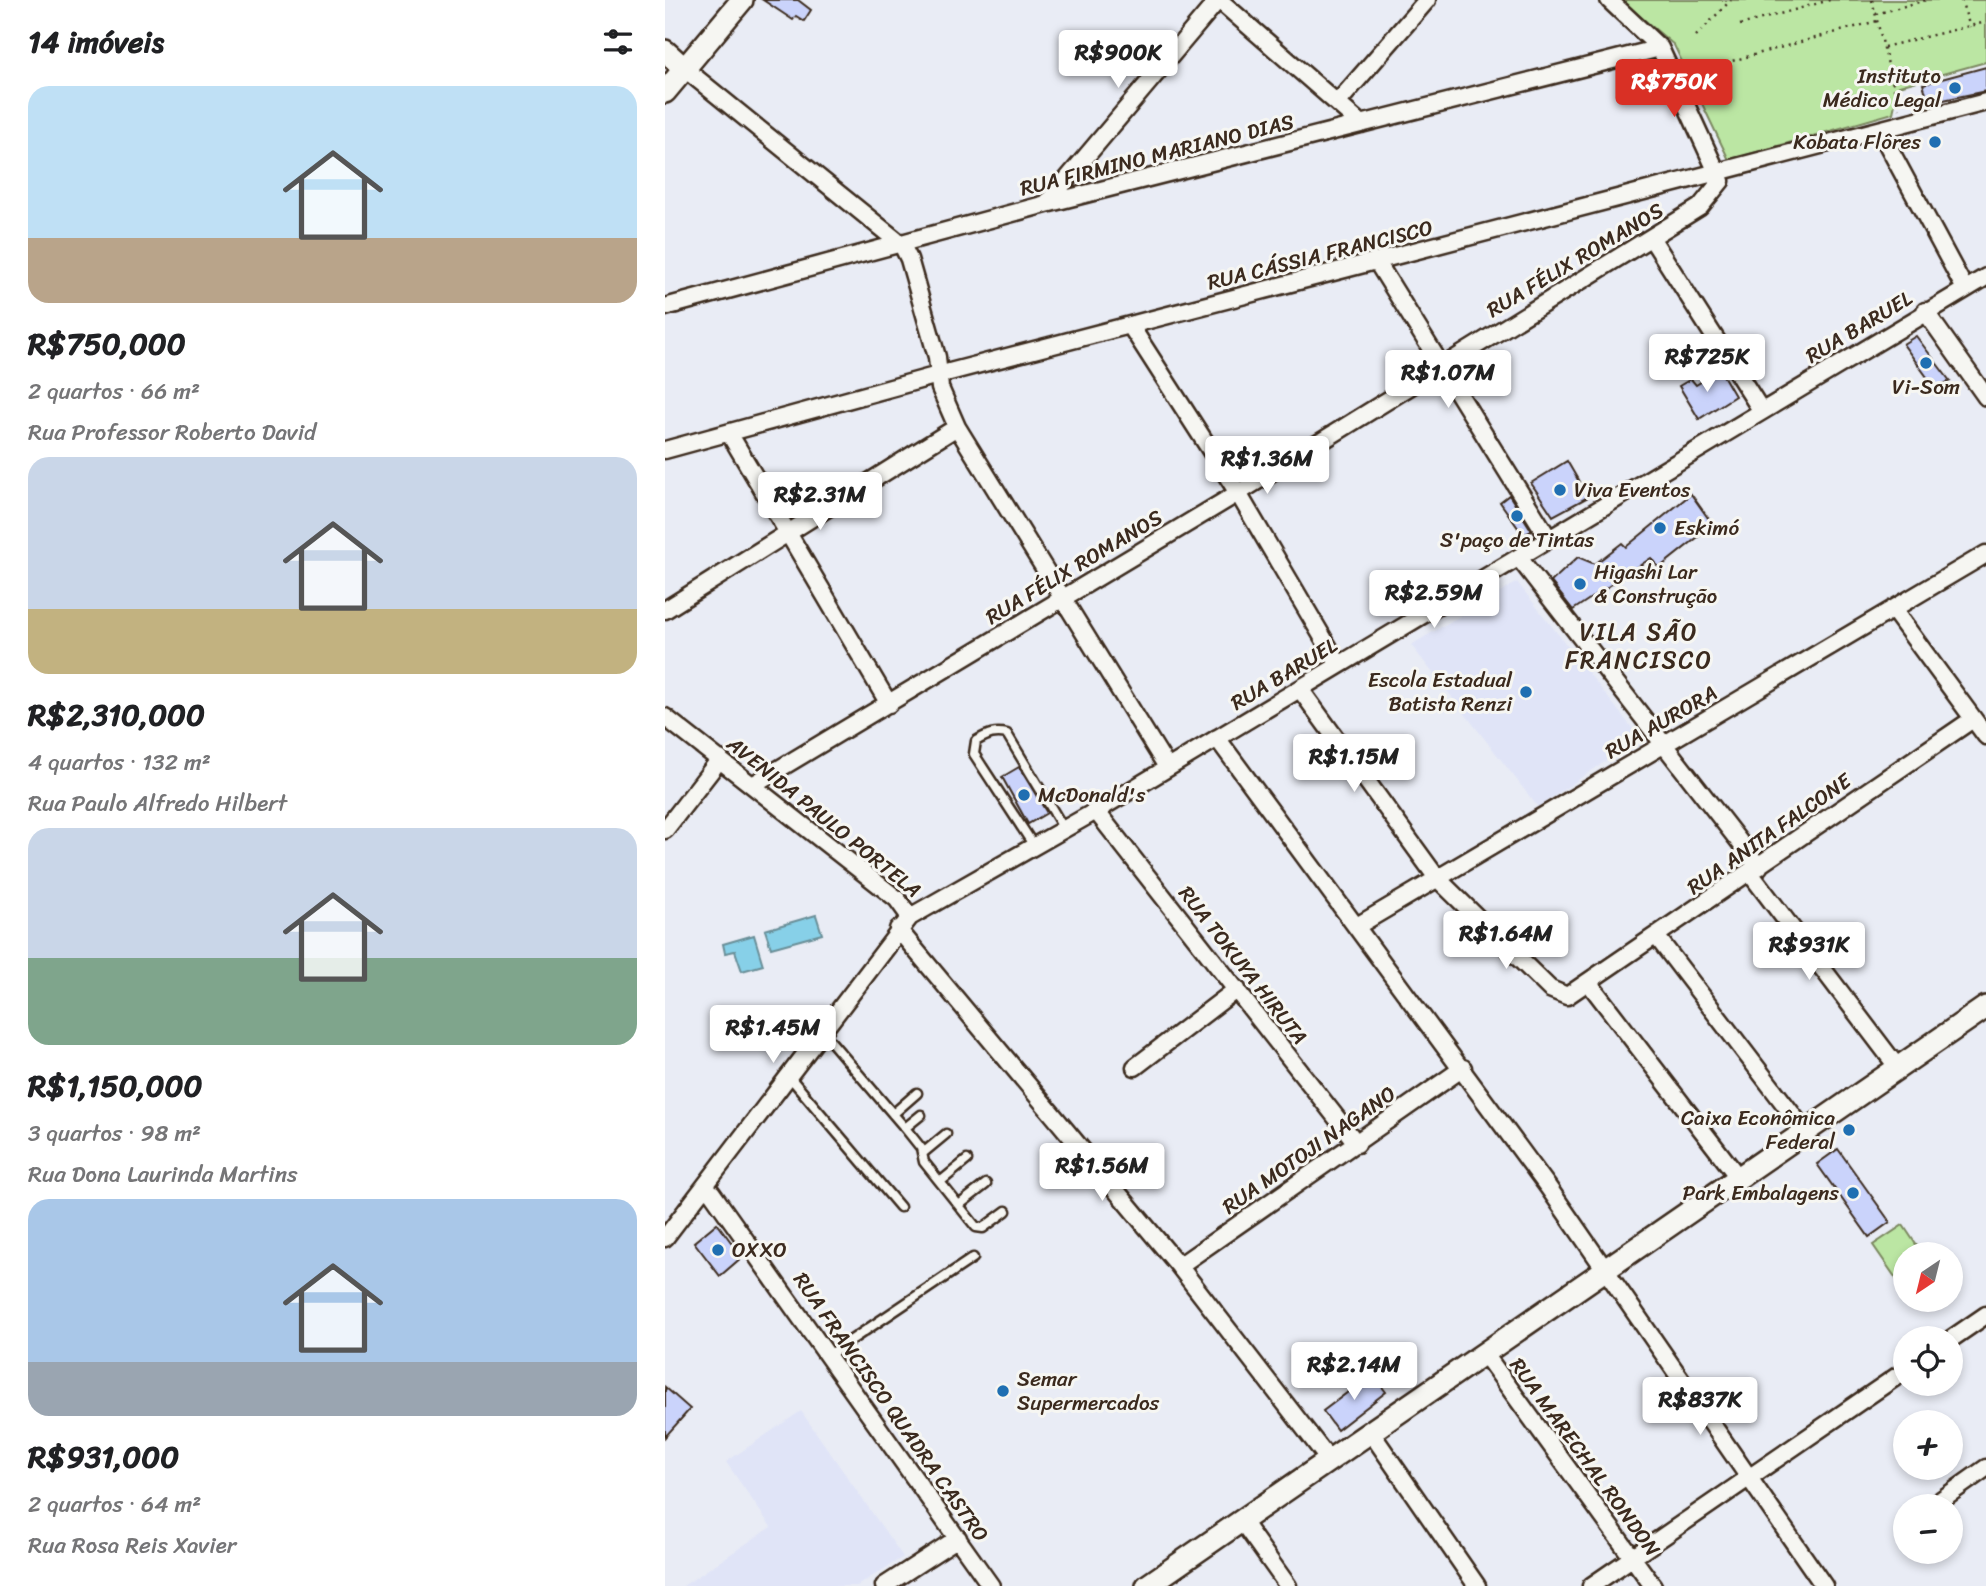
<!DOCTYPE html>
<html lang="pt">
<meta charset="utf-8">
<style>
:root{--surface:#fff;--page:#f2f2f2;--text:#202124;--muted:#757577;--accent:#d93025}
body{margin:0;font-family:Sriracha,sans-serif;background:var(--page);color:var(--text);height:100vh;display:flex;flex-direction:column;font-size:26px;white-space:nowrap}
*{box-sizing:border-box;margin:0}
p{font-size:23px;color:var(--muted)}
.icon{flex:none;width:38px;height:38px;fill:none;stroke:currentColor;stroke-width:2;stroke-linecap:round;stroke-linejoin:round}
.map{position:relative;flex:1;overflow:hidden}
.side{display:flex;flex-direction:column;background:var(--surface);width:665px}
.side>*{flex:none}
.needle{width:46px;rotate:215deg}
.buttons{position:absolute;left:1228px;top:1242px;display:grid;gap:14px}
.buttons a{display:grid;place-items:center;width:70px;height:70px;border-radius:50%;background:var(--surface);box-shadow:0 4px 10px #0003;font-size:35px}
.price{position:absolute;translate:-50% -60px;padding:0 16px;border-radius:7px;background:#fff;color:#222;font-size:23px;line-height:46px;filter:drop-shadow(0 2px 4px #0008)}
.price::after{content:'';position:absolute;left:50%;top:42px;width:21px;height:16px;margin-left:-10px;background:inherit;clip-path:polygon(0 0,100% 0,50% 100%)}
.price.active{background:var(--accent);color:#fff}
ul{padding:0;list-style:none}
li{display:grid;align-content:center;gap:14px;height:371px;padding:0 28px}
li span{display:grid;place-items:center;height:217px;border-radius:21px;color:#555}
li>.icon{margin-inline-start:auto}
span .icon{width:126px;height:126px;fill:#fffc;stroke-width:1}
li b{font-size:30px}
h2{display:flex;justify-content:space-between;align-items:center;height:84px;padding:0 28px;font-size:30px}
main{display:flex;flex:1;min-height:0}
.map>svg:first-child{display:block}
</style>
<main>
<section class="side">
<h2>14 imóveis<svg class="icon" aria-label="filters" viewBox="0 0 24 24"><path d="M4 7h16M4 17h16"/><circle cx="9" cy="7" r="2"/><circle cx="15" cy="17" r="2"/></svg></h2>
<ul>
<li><span style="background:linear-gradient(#bfe0f5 70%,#b9a48a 0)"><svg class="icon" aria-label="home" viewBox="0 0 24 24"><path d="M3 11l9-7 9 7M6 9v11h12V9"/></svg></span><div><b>R$750,000</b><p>2 quartos · 66 m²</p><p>Rua Professor Roberto David</p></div></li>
<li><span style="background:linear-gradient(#c9d6e8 70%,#c2b280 0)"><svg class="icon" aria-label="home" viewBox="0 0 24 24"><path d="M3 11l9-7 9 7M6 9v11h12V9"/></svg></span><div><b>R$2,310,000</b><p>4 quartos · 132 m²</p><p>Rua Paulo Alfredo Hilbert</p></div></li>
<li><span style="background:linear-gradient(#c9d6e8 60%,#7fa58c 0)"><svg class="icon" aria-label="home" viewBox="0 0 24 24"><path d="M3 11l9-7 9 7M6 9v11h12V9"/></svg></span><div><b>R$1,150,000</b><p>3 quartos · 98 m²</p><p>Rua Dona Laurinda Martins</p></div></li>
<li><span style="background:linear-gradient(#a9c7e8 75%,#9aa5b1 0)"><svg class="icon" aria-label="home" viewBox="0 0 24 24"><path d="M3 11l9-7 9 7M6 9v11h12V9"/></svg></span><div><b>R$931,000</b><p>2 quartos · 64 m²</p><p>Rua Rosa Reis Xavier</p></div></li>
</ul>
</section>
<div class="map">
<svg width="1321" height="1586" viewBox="0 0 1321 1586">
<rect width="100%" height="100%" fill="#e9ecf5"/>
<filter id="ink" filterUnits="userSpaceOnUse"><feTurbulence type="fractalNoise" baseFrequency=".0143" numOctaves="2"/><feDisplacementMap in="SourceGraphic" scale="14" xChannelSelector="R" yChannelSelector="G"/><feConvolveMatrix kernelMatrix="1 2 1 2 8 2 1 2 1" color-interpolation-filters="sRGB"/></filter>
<g filter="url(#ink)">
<!-- built -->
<path fill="#e0e4f7" d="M852,582l123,156 -102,69 -127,-162z
M136,1411l102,146 -46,29h-174l88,-59 -45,-65z"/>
<!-- green -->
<path fill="#bbe6a3" stroke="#7b8860" stroke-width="2" d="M956,0h365v62l-87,24 -6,27 -164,47 -55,-115z
M1238,1225l20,30h-17v38l-33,-48z"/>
<!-- water -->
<path fill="#87d0e8" stroke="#698e97" stroke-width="2" d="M151,915l6,19 -51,14 -6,-18z
M89,935l9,30 -21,6 -7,-20 -10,2 -2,-9z"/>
<!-- building -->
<path fill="#cad3fb" stroke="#3b2a1e" stroke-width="2" d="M98,0h35l13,10 -7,11 -8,-5 -3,4z
M1321,67v24l-57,12 -6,-19z
M1251,336l34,45 -15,7 -32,-44z
M1055,370l15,26 -36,23 -20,-33 12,-7 5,6z
M902,461l21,36 -35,19 -22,-33z
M1026,494l22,31 -54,43 -8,-10 -78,52 -22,-28 27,-25 17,7 27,-21 4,4z
M844,495l2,3 21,33 -9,4 -23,-33z
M354,767l28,46 -19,11 -26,-47z
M1173,1149l52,73 -21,15 -52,-73z
M52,1223l25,34 -22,19 -26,-34z
M707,1374l14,18 -49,38 -14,-19z
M0,1387l25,22 -25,28z"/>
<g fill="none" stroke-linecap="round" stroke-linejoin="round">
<!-- lane casing -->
<g stroke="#3b2a1e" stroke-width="13">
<path id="lane" d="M369,846l-60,-92 2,-13c12,-7 19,-10 31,-7l57,95
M156,1030l84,98 16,20 3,14 52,65 7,1 23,-17
M123,1075l112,132
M228,1114l24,-21
M240,1128l16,-13
M258,1153l23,-19
M275,1182l27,-22
M294,1205l27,-21
M164,1355l144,-97"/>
</g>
<!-- street casing -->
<g stroke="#3b2a1e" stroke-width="21">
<path id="street" d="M554,0l142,124
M20,69l217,176 7,14 28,98 3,31 17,39 210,340
M674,101l88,-101
M1215,131l85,158
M381,204l172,-204
M987,239l109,171
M712,262l172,277
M0,307l381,-103 614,-156
M1260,311l61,86
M465,325l108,168 101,172
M64,433l160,271
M0,450l273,-75 1048,-273
M854,558l240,309
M0,610l292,-183
M1229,611l92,125
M635,689l137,189 113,111 17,7 406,-277
M0,717l232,182 13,18
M552,738l331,449 276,399
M89,784l484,-291 462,-286 21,-26 -61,-133 -51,-48
M431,811l261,333
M0,830l55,-71
M1085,873l148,195
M692,926l629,-372
M233,929l281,337 150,194
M992,937l148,194
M924,983l149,194
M470,1067l102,-78
M39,1187l8,6 279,393
M0,1238l245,-321 186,-106 890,-534
M514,1266l284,-198
M1286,1339l35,-24
M819,1353l169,233
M705,1431l107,155
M1266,1507l55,-39
M576,1520l47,66
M219,1586l74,-48
M926,1586l315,-216"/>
</g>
<!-- secondary casing -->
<g stroke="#3b2a1e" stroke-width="26">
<path id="secondary" d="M0,51l20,18
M0,92l77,-92
M482,1586l839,-579"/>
</g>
<!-- path -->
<path stroke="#3b2a1e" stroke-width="2.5" stroke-dasharray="2 5" stroke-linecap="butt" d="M1207,0l27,109
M1296,0l9,27
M1211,14l50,-14
M1075,25l90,-25
M1031,36l35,-36
M1219,47l102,-25
M1034,70l178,-49"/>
<!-- lane -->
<use href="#lane" stroke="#f6f6f2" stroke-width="8"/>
<!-- street -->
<use href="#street" stroke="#f6f6f2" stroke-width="16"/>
<!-- secondary -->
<use href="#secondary" stroke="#f6f6f2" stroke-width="21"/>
</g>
</g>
<!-- markers -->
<g fill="#1f6fb2" stroke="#f6f6f2" stroke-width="2.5">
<circle cx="1290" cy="88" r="7"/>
<circle cx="1270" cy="142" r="7"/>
<circle cx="1261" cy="363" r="7"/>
<circle cx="895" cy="490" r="7"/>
<circle cx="852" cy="516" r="7"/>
<circle cx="995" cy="528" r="7"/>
<circle cx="915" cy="584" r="7"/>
<circle cx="861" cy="692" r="7"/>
<circle cx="359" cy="795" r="7"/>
<circle cx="1184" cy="1130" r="7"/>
<circle cx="1188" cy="1193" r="7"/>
<circle cx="53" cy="1250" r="7"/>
<circle cx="338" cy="1391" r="7"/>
</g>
<g text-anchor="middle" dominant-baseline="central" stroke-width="6" stroke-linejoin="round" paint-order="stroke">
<!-- poi labels -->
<g font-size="21" fill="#3b2a1e" stroke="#f6f6f2" text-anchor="start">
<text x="1276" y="76" text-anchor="end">Instituto<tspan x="1276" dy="24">Médico Legal</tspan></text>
<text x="1256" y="142" text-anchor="end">Kobata Flôres</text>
<text x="1261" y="387" text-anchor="middle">Vi-Som</text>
<text x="909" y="490">Viva Eventos</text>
<text x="1009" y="528">Eskimó</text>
<text x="852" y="540" text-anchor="middle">S'paço de Tintas</text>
<text x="929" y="572">Higashi Lar<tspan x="929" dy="24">&amp; Construção</tspan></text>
<text x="847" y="680" text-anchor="end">Escola Estadual<tspan x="847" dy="24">Batista Renzi</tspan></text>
<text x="373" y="795">McDonald's</text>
<text x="1170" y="1118" text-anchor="end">Caixa Econômica<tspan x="1170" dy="24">Federal</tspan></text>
<text x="1174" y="1193" text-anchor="end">Park Embalagens</text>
<text x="67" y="1250">OXXO</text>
<text x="352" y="1379">Semar<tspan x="352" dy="24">Supermercados</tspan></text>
</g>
<!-- street labels -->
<g font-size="21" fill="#3b2a1e" stroke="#f6f6f2">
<text transform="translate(492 155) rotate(-14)">RUA FIRMINO MARIANO DIAS</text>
<text transform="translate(655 255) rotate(-14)">RUA CÁSSIA FRANCISCO</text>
<text transform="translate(910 260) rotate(-31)">RUA FÉLIX ROMANOS</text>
<text transform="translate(1194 327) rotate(-31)">RUA BARUEL</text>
<text transform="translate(409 567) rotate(-31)">RUA FÉLIX ROMANOS</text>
<text transform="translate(619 674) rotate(-31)">RUA BARUEL</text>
<text transform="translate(996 722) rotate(-30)">RUA AURORA</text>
<text transform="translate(159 817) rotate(39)">AVENIDA PAULO PORTELA</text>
<text transform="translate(1104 834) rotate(-35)">RUA ANITA FALCONE</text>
<text transform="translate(578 965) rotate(52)">RUA TOKUYA HIRUTA</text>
<text transform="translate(644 1150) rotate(-35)">RUA MOTOJI NAGANO</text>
<text transform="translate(226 1407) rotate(55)">RUA FRANCISCO QUADRA CASTRO</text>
<text transform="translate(920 1457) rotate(54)">RUA MARECHAL RONDON</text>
</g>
<!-- quarter labels -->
<g font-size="24" letter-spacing="2" fill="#3b2a1e" stroke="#f6f6f2">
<text x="974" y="632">VILA SÃO<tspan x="974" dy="28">FRANCISCO</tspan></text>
</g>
</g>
</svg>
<div class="buttons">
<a><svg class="needle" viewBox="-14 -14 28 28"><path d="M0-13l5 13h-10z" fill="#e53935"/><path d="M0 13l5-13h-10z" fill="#757577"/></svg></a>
<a><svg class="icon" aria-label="locate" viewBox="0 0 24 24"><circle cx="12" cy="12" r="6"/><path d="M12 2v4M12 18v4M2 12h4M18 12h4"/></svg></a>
<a>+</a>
<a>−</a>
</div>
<b class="price" style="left:453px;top:90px">R$900K</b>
<b class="price active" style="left:1009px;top:119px">R$750K</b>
<b class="price" style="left:1042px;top:394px">R$725K</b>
<b class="price" style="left:783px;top:410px">R$1.07M</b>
<b class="price" style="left:602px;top:496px">R$1.36M</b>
<b class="price" style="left:155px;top:532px">R$2.31M</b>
<b class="price" style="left:769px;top:630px">R$2.59M</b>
<b class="price" style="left:689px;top:794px">R$1.15M</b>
<b class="price" style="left:841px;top:971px">R$1.64M</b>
<b class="price" style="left:1144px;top:982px">R$931K</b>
<b class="price" style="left:108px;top:1065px">R$1.45M</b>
<b class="price" style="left:437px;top:1203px">R$1.56M</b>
<b class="price" style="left:689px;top:1402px">R$2.14M</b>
<b class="price" style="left:1035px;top:1437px">R$837K</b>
</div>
</main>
